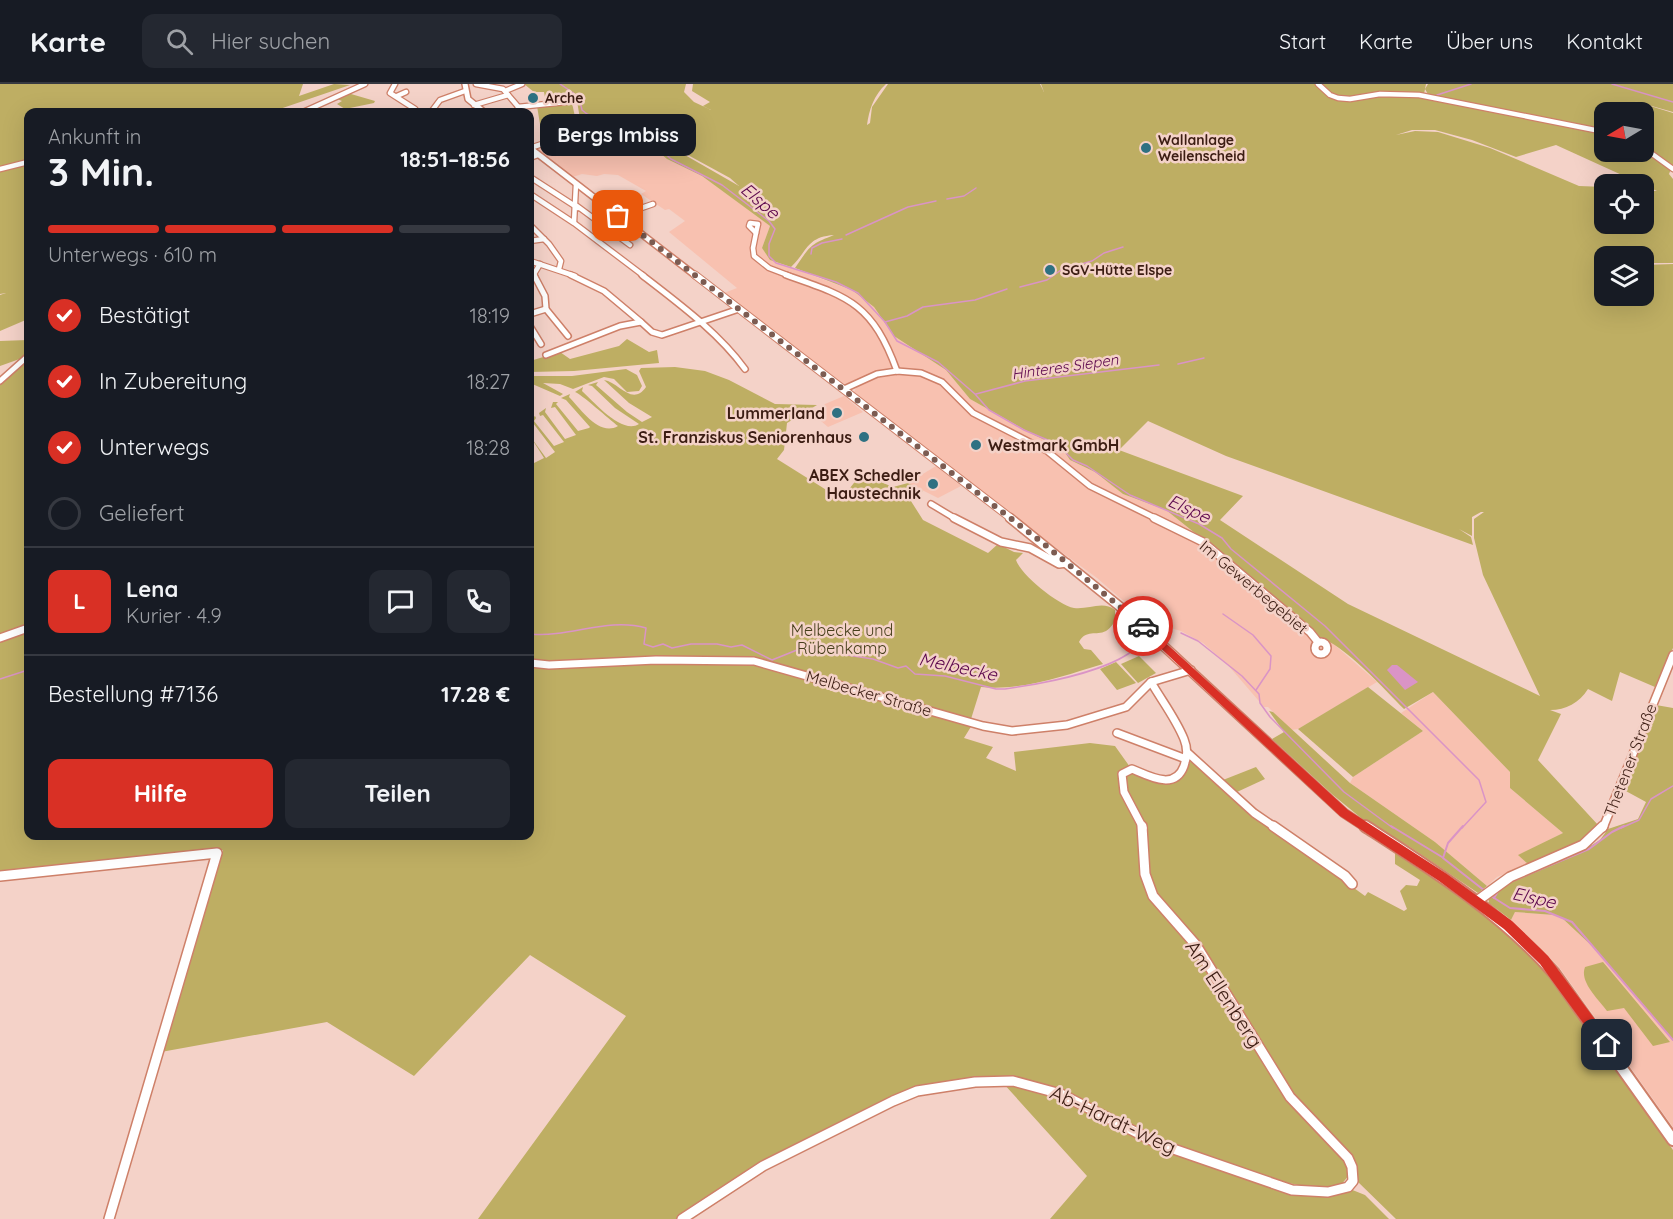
<!DOCTYPE html>
<html lang="de">
<meta charset="utf-8">
<style>
body{margin:0;font-family:Quicksand,sans-serif;background:#242831;color:#f1f3f6;height:100vh;display:flex;flex-direction:column;font-size:22px;white-space:nowrap}
*{box-sizing:border-box;margin:0}
p{font-size:20px;color:#9ea1a6}
.icon{flex:none;width:33px;height:33px;fill:none;stroke:currentColor;stroke-width:2;stroke-linecap:round;stroke-linejoin:round}
.map{position:relative;flex:1;overflow:hidden}
.sheet{position:absolute;left:24px;top:24px;width:510px;height:732px;display:flex;flex-direction:column;background:#171b24;border-radius:12px;box-shadow:0 6px 24px #0002}
.sheet>*{flex:none}
.needle{width:39px;rotate:260deg}
.tools{position:absolute;left:1594px;top:18px;display:grid;gap:12px}
.tools a{display:grid;place-items:center;width:60px;height:60px;border-radius:12px;background:#171b24;box-shadow:0 6px 24px #0002;font-size:30px}
.pin{position:absolute;display:grid;place-items:center;width:51px;height:51px;color:#fff;margin:-26px;border-radius:12px;box-shadow:0 3px 9px #0006}
.courier{position:absolute;display:grid;place-items:center;width:60px;height:60px;margin:-30px;border:4px solid #d93025;border-radius:50%;background:#fff;color:#222;box-shadow:0 2px 8px #0007}
.bubble{position:absolute;height:42px;border-radius:12px;background:#171b24;box-shadow:0 6px 24px #0002;font-size:20px;font-weight:700;line-height:42px;text-align:center}
.overview em{font-style:normal;font-weight:700}
.overview div{display:flex;flex-direction:column-reverse}
.overview{display:flex;align-items:center;justify-content:space-between;height:102px;padding:0 24px}
h1{font-size:39px;font-weight:700;line-height:45px}
.bar{display:grid;grid-template-columns:repeat(4,1fr);gap:9px 6px;align-content:center;height:72px;padding:0 24px}
.bar i{height:8px;border-radius:4px;background:#363941}
.bar .on{background:#d93025}
.bar p{grid-column:span 4}
.line{display:flex;align-items:center;gap:15px;padding:0 24px;border-top:2px solid #363941}
.line div{flex:1}
.round{display:grid;place-items:center;flex:none;width:63px;height:63px;border-radius:12px;background:#242831}
ol{padding:0 24px;list-style:none}
li{display:flex;align-items:center;gap:18px;height:66px}
li p{margin-inline-start:auto}
li .icon{padding:6px;border-radius:50%;background:#d93025;color:#fff;stroke-width:4}
li:last-child{color:#9ea1a6}
li i{width:33px;height:33px;border:3px solid #363941;border-radius:50%}
.primary-button{display:flex;gap:12px;margin-top:auto;padding:12px 24px}
.primary-button a{flex:1;height:69px;border-radius:12px;background:#d93025;color:#fff;font-size:24px;font-weight:700;line-height:69px;text-align:center}
.primary-button a+a{background:#242831;color:#f1f3f6}
header{display:flex;align-items:center;gap:36px;box-sizing:border-box;height:84px;padding:0 30px;background:#171b24;border-bottom:2px solid #363941}
header strong{font-size:28px}
nav{display:flex;gap:33px;margin-inline-start:auto;font-size:21px}
.search{width:420px;height:54px;background:#242831;display:flex;align-items:center;gap:15px;box-sizing:border-box;padding:0 21px;border-radius:12px;color:#9ea1a6;font-size:22px}
.map>svg:first-child{display:block}
</style>
<header>
<strong>Karte</strong>
<div class="search"><svg class="icon" aria-label="search" viewBox="0 0 24 24"><circle cx="10" cy="10" r="6"/><path d="M15 15l6 6"/></svg>Hier suchen</div>
<nav><a>Start</a><a>Karte</a><a>Über uns</a><a>Kontakt</a></nav>
</header>
<div class="map">
<svg width="1673" height="1135" viewBox="0 0 1673 1135">
<rect width="100%" height="100%" fill="#f4d2c8"/>
<g fill="#f8c1b0">
<path d="M 603,41 L 650,61 L 667,75 L 702,92 L 759,133 L 770,142 L 762,164 L 770,176 L 852,206 L 874,223 L 894,252 L 946,286 L 970,315 L 1034,351 L 1062,364 L 1070,376 L 1095,388 L 1123,410 L 1166,426 L 1249,492 L 1318,553 L 1329,556 L 1377,598 L 1298,645 L 1291,646 L 1268,623 L 1264,623 L 1227,580 L 1203,559 L 1181,547 L 1167,543 L 1158,547 L 1097,494 L 1026,442 L 854,308 L 857,302 L 852,298 L 844,300 L 724,209 L 737,204 L 669,148 L 685,137 L 669,125 L 665,126 L 641,110 L 646,107 L 618,91 L 604,90 L 597,92 L 582,90 L 570,94 L 532,64 L 572,47 L 580,53 L 592,50 Z"/>
<path d="M 844,312 L 863,328 L 828,343 L 814,331 L 825,320 Z"/>
<path d="M 936,382 L 961,402 L 938,414 L 908,399 Z"/>
<path d="M 1433,608 L 1510,688 L 1510,704 L 1563,749 L 1519,771 L 1528,780 L 1497,793 L 1487,802 L 1435,758 L 1350,699 L 1353,693 L 1423,647 L 1401,629 Z"/>
<path d="M 1515,828 L 1554,831 L 1562,834 L 1593,863 L 1673,956 L 1673,1043 L 1559,883 L 1511,836 Z"/>
</g>
<g fill="#beae63" fill-rule="evenodd">
<path d="M 0,0 L 303,0 L 299,12 L 334,0 L 350,1 L 271,28 L 28,28 L 28,235 L 0,247 L 0,211 L 6,209 L 0,210 L 0,85 L 20,78 L 0,84 Z"/>
<path d="M 524,0 L 686,0 L 684,8 L 694,18 L 711,26 L 703,22 L 710,18 L 692,7 L 693,0 L 886,0 C 874,11 869,26 867,41 L 870,39 L 872,23 L 888,0 L 1040,0 L 1044,8 L 1041,0 L 1315,0 L 1323,8 L 1337,16 L 1370,12 L 1409,11 L 1605,49 L 1605,68 L 1644,66 L 1671,85 L 1669,90 L 1673,95 L 1673,179 L 1644,179 L 1644,172 L 1605,172 L 1605,181 L 1602,182 L 1605,182 L 1605,212 L 1644,212 L 1644,181 L 1673,180 L 1673,564 L 1655,603 L 1620,588 L 1612,617 L 1588,605 C 1579,619 1566,626 1550,626 L 1561,630 L 1538,676 L 1599,742 L 1579,759 L 1528,780 L 1518,771 L 1563,749 L 1510,704 L 1510,688 L 1433,608 L 1404,625 C 1385,606 1344,560 1318,553 L 1249,492 L 1166,426 L 1123,410 L 1095,388 L 1070,376 L 1062,364 L 1034,351 L 970,315 L 946,286 L 894,252 L 874,223 L 852,206 L 795,184 C 811,161 809,161 834,151 C 806,153 808,167 791,183 L 770,176 L 762,164 L 770,142 L 702,92 L 667,75 L 650,61 L 588,35 L 588,40 L 581,41 L 577,17 L 546,19 L 544,8 L 534,8 ZM 661,41 L 694,55 L 681,62 L 690,68 L 686,70 L 730,94 L 739,102 L 671,63 L 678,60 L 649,44 ZM 1412,46 L 1435,46 L 1472,56 L 1516,73 L 1556,61 L 1657,107 L 1644,107 L 1644,140 L 1605,140 L 1605,103 L 1579,102 L 1490,64 L 1438,48 L 1415,47 L 1396,51 ZM 1148,337 L 1226,372 L 1473,461 L 1471,453 L 1459,445 L 1472,452 L 1472,433 L 1481,428 L 1484,428 L 1474,435 L 1474,454 L 1483,491 L 1540,612 L 1348,520 L 1220,436 L 1243,412 L 1119,366 Z"/>
<path d="M 1321,0 L 1426,0 L 1424,10 L 1354,13 L 1332,11 Z"/>
<path d="M 1428,0 L 1673,0 L 1673,28 L 1634,17 L 1673,29 L 1673,84 L 1644,64 L 1644,28 L 1605,28 L 1605,48 L 1429,12 L 1425,5 Z"/>
<path d="M 350,7 L 351,10 L 375,17 L 374,19 L 345,25 L 337,20 L 342,17 L 337,15 Z"/>
<path d="M 572,19 L 577,42 L 541,46 L 537,22 Z"/>
<path d="M 627,255 L 649,268 L 657,266 L 659,279 L 574,287 L 530,288 L 530,277 L 560,268 L 570,275 L 619,262 Z"/>
<path d="M 28,256 L 28,272 L 0,282 L 0,257 Z"/>
<path d="M 28,273 L 28,752 L 530,752 L 530,374 L 534,379 L 544,374 L 530,352 L 546,374 L 555,368 L 533,339 L 530,339 L 530,336 L 535,332 L 536,334 L 534,337 L 554,362 L 564,358 L 543,331 L 540,332 L 539,329 L 546,324 L 545,328 L 565,355 L 576,351 L 555,323 L 551,324 L 553,318 L 558,318 L 556,320 L 578,347 L 589,344 L 590,343 L 566,316 L 561,314 L 570,310 L 569,313 C 581,325 599,353 618,342 C 610,336 580,309 575,308 L 583,303 L 582,307 C 594,318 622,351 639,340 L 615,324 L 592,302 L 588,301 L 598,298 L 596,301 L 627,328 L 642,338 L 652,333 L 629,319 L 604,296 C 619,298 632,323 646,303 L 639,287 L 641,284 L 675,283 L 705,287 L 729,296 L 775,320 L 817,321 L 787,339 L 784,366 L 777,375 L 828,407 L 846,409 L 861,390 L 893,403 L 908,399 L 923,407 L 909,414 L 923,436 L 988,469 L 998,460 L 1014,468 L 1023,469 L 1016,476 C 1021,491 1058,521 1074,524 C 1088,526 1103,516 1115,526 L 1115,533 L 1117,536 C 1114,538 1110,545 1106,547 C 1096,552 1086,545 1079,558 L 1084,565 L 1091,566 L 1103,580 C 1063,592 1022,607 981,603 L 971,635 L 972,641 L 964,654 L 993,663 L 986,674 L 1016,687 L 1014,668 L 1090,659 L 1115,662 L 1130,683 L 1175,697 L 1184,689 L 1192,675 L 1253,731 L 1347,799 L 1347,802 L 1354,804 L 1365,812 L 1368,808 L 1404,827 L 1407,825 L 1400,807 L 1406,801 L 1417,802 L 1420,796 L 1395,780 L 1395,768 L 1465,814 L 1507,846 L 1553,894 L 1673,1066 L 1673,1135 L 1396,1135 L 1356,1096 L 1349,1091 L 1341,1101 L 1311,1104 L 1267,1094 L 1151,1053 L 1027,996 L 923,1003 L 745,1091 L 677,1135 L 478,1135 L 626,932 L 530,871 L 414,992 L 327,938 L 161,968 L 223,766 L 0,790 L 0,297 Z"/>
<path d="M 626,285 L 637,291 L 642,302 L 639,307 L 627,308 L 614,295 L 604,293 L 573,305 L 560,300 L 543,299 L 563,310 L 560,312 L 530,299 L 530,292 L 572,292 Z"/>
<path d="M 1139,572 L 1156,589 L 1138,599 L 1121,580 Z"/>
<path d="M 1116,578 L 1136,599 L 1117,606 L 1100,585 Z"/>
<path d="M 1368,603 L 1423,647 L 1353,693 L 1298,645 Z"/>
<path d="M 1656,621 L 1673,624 L 1673,956 L 1593,863 L 1562,834 L 1554,831 L 1515,828 L 1511,836 L 1489,819 L 1488,813 C 1515,788 1558,776 1592,761 L 1600,756 L 1608,745 L 1638,735 L 1646,718 L 1624,706 Z"/>
<path d="M 1269,627 L 1273,628 L 1350,699 L 1435,758 L 1487,802 L 1478,809 L 1410,763 L 1366,738 L 1333,711 L 1272,655 L 1284,648 Z"/>
<path d="M 1256,683 L 1265,695 L 1237,708 L 1223,696 Z"/>
<path d="M 1603,878 L 1670,958 L 1653,962 L 1624,924 L 1607,927 C 1599,916 1579,898 1585,883 Z"/>
<path d="M 1003,999 L 1045,1006 L 1119,1042 L 1289,1106 L 1350,1105 L 1365,1111 L 1389,1135 L 1050,1135 L 1087,1092 Z"/>
</g>
<path fill="#da94c6" d="M 1392,581 L 1397,581 L 1418,598 L 1405,606 L 1387,586 Z"/>
<g fill="none" stroke-linecap="round" stroke-linejoin="round">
<g stroke="#da94c6" stroke-width="1.5">
<path d="M 560,0 L 579,13 L 582,26 L 587,30 L 658,63 L 671,75 L 722,101 L 769,137 L 775,145 L 769,160 L 769,172 L 776,179 L 836,198 L 858,209 L 885,238 L 897,257 L 938,278 L 975,310 L 989,326 L 1024,346 L 1057,360 L 1073,376 L 1087,382 L 1130,411 L 1199,440 L 1222,454 L 1231,465 L 1325,542 L 1479,696 L 1486,718 L 1462,744"/>
<path d="M 1612,0 L 1673,18"/>
<path d="M 1437,11 L 1471,0"/>
<path d="M 947,115 L 964,112 L 976,104"/>
<path d="M 846,151 L 908,123 L 936,117"/>
<path d="M 811,170 L 812,164 L 822,159 L 842,155"/>
<path d="M 1020,203 L 1047,196 L 1061,186 L 1092,177 L 1104,169 L 1123,163"/>
<path d="M 885,238 L 907,232 L 923,223 L 975,216 L 1007,205"/>
<path d="M 1178,280 L 1204,274"/>
<path d="M 976,310 L 1025,297 L 1159,281"/>
<path d="M 1223,530 L 1253,551 L 1271,572 L 1270,585 L 1256,606"/>
<path d="M 1181,549 L 1198,557 L 1242,592 L 1259,610 L 1260,619 L 1270,633 L 1344,708 L 1393,744"/>
<path d="M 530,550 C 570,554 607,533 646,544 L 644,560 L 653,563 L 663,560 L 672,564 L 691,560 L 717,560 L 731,563 L 742,561 L 772,576 L 802,564 L 873,575 L 898,584 L 906,582 L 915,590 L 945,592 L 996,605 L 1005,605 C 1040,600 1099,589 1128,570 C 1135,566 1140,559 1144,553"/>
<path d="M 0,595 L 28,586"/>
<path d="M 1621,744 L 1639,736 L 1651,715 L 1673,702"/>
</g>
<g stroke="#da94c6" stroke-width="2">
<path d="M 1391,742 L 1442,773"/>
<path d="M 1463,742 L 1448,759 L 1443,774 L 1485,807"/>
<path d="M 1510,798 L 1589,765 L 1612,748 L 1624,742"/>
<path d="M 1491,812 L 1510,824 L 1545,827 L 1572,838 L 1673,956"/>
<path d="M 1494,814 L 1499,806"/>
</g>
<defs>
<g id="minor-far3">
<path d="M 395,0 L 390,9 L 415,25"/>
<path d="M 476,0 L 503,5 L 521,26"/>
<path d="M 1318,0 L 1330,11 L 1338,14 L 1350,15 L 1380,10 L 1419,11 L 1605,48"/>
<path d="M 505,7 L 522,0"/>
<path d="M 397,12 L 406,8"/>
<path d="M 474,21 L 508,11"/>
<path d="M 518,23 L 566,18"/>
<path d="M 303,28 L 365,0"/>
<path d="M 431,28 L 440,16 L 465,7"/>
<path d="M 530,64 L 557,55 L 553,49"/>
<path d="M 1644,64 L 1673,85"/>
<path d="M 530,74 L 538,71"/>
<path d="M 0,85 L 28,78"/>
<path d="M 530,93 L 578,124"/>
<path d="M 530,110 L 574,139 L 644,192"/>
<path d="M 577,122 L 630,161"/>
<path d="M 618,132 L 653,120"/>
<path d="M 574,138 L 576,100"/>
<path d="M 750,139 L 758,140 L 756,149 L 749,142 Z"/>
<path d="M 530,141 L 549,160 L 561,177 L 559,185"/>
<path d="M 756,149 L 753,164 L 754,172 L 769,184 L 790,192"/>
<path d="M 530,157 L 544,155"/>
<path d="M 530,177 L 575,192"/>
<path d="M 535,192 L 534,190 L 540,180"/>
</g>
<g id="minor-far2">
<path d="M 534,191 L 545,212 L 546,225 L 568,252"/>
<path d="M 571,191 L 604,207 L 641,238"/>
<path d="M 642,191 C 678,219 718,248 745,285"/>
<path d="M 786,191 C 849,213 872,219 897,287"/>
<path d="M 530,230 L 546,225"/>
<path d="M 530,242 L 541,260"/>
<path d="M 546,271 L 620,242 L 641,238 L 652,248 L 662,251 L 739,225"/>
<path d="M 0,297 L 28,272"/>
<path d="M 844,305 L 877,290 L 897,287 L 921,289 L 942,298 L 973,329 L 1047,367 L 1090,402 L 1157,435"/>
<path d="M 931,420 L 956,435"/>
</g>
<g id="minor-far1">
<path d="M 954,434 L 1001,458 L 1030,464 L 1059,480 L 1067,479"/>
<path d="M 1154,434 L 1203,458 L 1310,548 L 1318,558"/>
<path d="M 0,554 L 28,544"/>
<circle cx="1321" cy="564" r="6"/>
<path d="M 530,579 L 549,581 L 656,576 L 754,577 L 983,642 L 1012,647 L 1067,641 L 1126,623 L 1151,598 L 1191,586"/>
<path d="M 1117,649 L 1186,675"/>
<path d="M 1188,669 L 1254,729 L 1276,744"/>
<path d="M 1143,744 L 1124,708 L 1122,690 L 1132,685 C 1149,692 1175,707 1184,682 C 1187,672 1188,665 1184,655 C 1176,635 1162,617 1151,598"/>
<path d="M 1603,744 L 1673,571"/>
</g>
<g id="minor">
<path d="M 1273,742 L 1345,792 L 1352,800"/>
<path d="M 0,792 L 217,769 L 109,1135"/>
<path d="M 1477,817 L 1510,793 L 1583,761 L 1603,742"/>
<path d="M 682,1135 L 763,1082 L 893,1017 L 917,1007 L 975,998 L 1013,997 L 1061,1010 L 1159,1060 L 1292,1106 L 1328,1108 L 1348,1103 L 1353,1097 L 1352,1083 L 1348,1074 L 1290,1013 L 1196,861 L 1153,812 L 1145,790 L 1142,742"/>
</g>
<g id="major-far3">
<path d="M 465,0 L 468,15 L 484,28"/>
<path d="M 530,64 L 696,192"/>
</g>
<path id="major-far2" d="M 695,191 L 1012,435"/>
<path id="major-far1" d="M 1010,434 L 1129,530 L 1344,729 L 1367,744"/>
<path id="major" d="M 1365,742 C 1433,786 1500,828 1554,889 L 1673,1056"/>
</defs>
<use href="#minor-far3" stroke="#ce8069" stroke-width="7"/>
<use href="#minor-far2" stroke="#ce8069" stroke-width="8"/>
<use href="#minor-far1" stroke="#ce8069" stroke-width="10"/>
<use href="#minor" stroke="#ce8069" stroke-width="12"/>
<use href="#major-far3" stroke="#ce8069" stroke-width="8"/>
<use href="#major-far2" stroke="#ce8069" stroke-width="9"/>
<use href="#major-far1" stroke="#ce8069" stroke-width="11"/>
<use href="#major" stroke="#ce8069" stroke-width="14"/>
<use href="#minor-far3" stroke="#fff" stroke-width="4.5"/>
<use href="#minor-far2" stroke="#fff" stroke-width="5"/>
<use href="#minor-far1" stroke="#fff" stroke-width="7"/>
<use href="#minor" stroke="#fff" stroke-width="9"/>
<use href="#major-far3" stroke="#fff" stroke-width="5"/>
<use href="#major-far2" stroke="#fff" stroke-width="7"/>
<use href="#major-far1" stroke="#fff" stroke-width="8"/>
<use href="#major" stroke="#fff" stroke-width="10"/>
</g>
<path fill="#d93025" d="M 1143,538 L 1348,726 L 1447,790 L 1512,837 L 1548,872 L 1611,957 L 1613,961 L 1611,965 L 1607,967 L 1602,965 L 1540,880 L 1504,845 L 1439,797 L 1340,732 L 1139,544 L 1139,539 Z"/>
<g fill="none" stroke-linecap="round" stroke-linejoin="round">
<path stroke="#7c5c52" stroke-width="6" stroke-dasharray="0 10.8" d="M 618,132 L 1044,460 L 1143,542"/>
</g>
<g fill="#2e7182" stroke="#f4d2c8" stroke-width="2">
<circle cx="533" cy="14" r="6"/>
<circle cx="1146" cy="64" r="6"/>
<circle cx="1050" cy="186" r="6"/>
<circle cx="837" cy="329" r="6"/>
<circle cx="864" cy="353" r="6"/>
<circle cx="976" cy="361" r="6"/>
<circle cx="933" cy="400" r="6"/>
</g>
<g text-anchor="middle" stroke-width="5" stroke-linejoin="round" paint-order="stroke">
<g font-size="14" font-weight="bold" fill="#3c1d13" stroke="#f4d2c8" text-anchor="start">
<text x="545" y="19">Arche</text>
<text x="1158" y="61">Wallanlage<tspan x="1158" dy="16">Weilenscheid</tspan></text>
<text x="1062" y="191">SGV-Hütte Elspe</text>
</g>
<g font-size="15" font-style="italic" fill="#5c074d" stroke="#f4d2c8">
<text transform="translate(1065 283) rotate(-8)" y="5">Hinteres Siepen</text>
</g>
<g font-size="16" font-weight="bold" fill="#3c1d13" stroke="#f4d2c8" text-anchor="end">
<text x="825" y="335">Lummerland</text>
<text x="852" y="359">St. Franziskus Seniorenhaus</text>
<text x="988" y="367" text-anchor="start">Westmark GmbH</text>
<text x="921" y="397">ABEX Schedler<tspan x="921" dy="18">Haustechnik</tspan></text>
</g>
<g font-size="16" fill="#3c1d13" stroke="#f4d2c8">
<text transform="translate(1254 503) rotate(40)" y="6">Im Gewerbegebiet</text>
<text transform="translate(869 609) rotate(16)" y="6">Melbecker Straße</text>
<text transform="translate(1630 676) rotate(-69)" y="6">Thetener Straße</text>
</g>
<g font-size="16" fill="#473f1b" stroke="#f4d2c8">
<text x="842" y="552">Melbecke und<tspan x="842" dy="18">Rübenkamp</tspan></text>
</g>
<g font-size="18" font-style="italic" fill="#5c074d" stroke="#f4d2c8">
<text transform="translate(760 117) rotate(41)" y="6">Elspe</text>
<text transform="translate(1189 425) rotate(25)" y="6">Elspe</text>
<text transform="translate(958 583) rotate(12)" y="6">Melbecke</text>
<text transform="translate(1534 814) rotate(13)" y="6">Elspe</text>
</g>
<g font-size="20" fill="#3c1d13" stroke="#f4d2c8">
<text transform="translate(1224 910) rotate(57)" y="7">Am Ellenberg</text>
<text transform="translate(1113 1036) rotate(25)" y="7">Ab-Hardt-Weg</text>
</g>
</g>
</svg>
<div class="tools">
<a><svg class="needle" viewBox="-14 -14 28 28"><path d="M0-13l5 13h-10z" fill="#e53935"/><path d="M0 13l5-13h-10z" fill="#9ea1a6"/></svg></a>
<a><svg class="icon" aria-label="locate" viewBox="0 0 24 24"><circle cx="12" cy="12" r="6"/><path d="M12 2v4M12 18v4M2 12h4M18 12h4"/></svg></a>
<a><svg class="icon" aria-label="layers" viewBox="0 0 24 24"><path d="M12 4l9 5-9 5-9-5zM3 14l9 5 9-5"/></svg></a>
</div>
<div class="pin" style="left:618px;top:132px;background:#ea580c"><svg class="icon" aria-label="bag" viewBox="0 0 24 24"><path d="M5 8h14l-1 12H6zM9 8a3 3 0 0 1 6 0"/></svg></div>
<div class="pin" style="left:1607px;top:961px;background:#1f2937"><svg class="icon" aria-label="home" viewBox="0 0 24 24"><path d="M3 11l9-7 9 7M6 9v11h12V9"/></svg></div>
<div class="courier" style="left:1143px;top:542px"><svg class="icon" aria-label="car" viewBox="0 0 24 24"><path d="M5 17H2v-5l4-1 3-4h7l3 4 3 1v5h-3M9 17h6M6 11h13"/><circle cx="7" cy="17" r="2"/><circle cx="17" cy="17" r="2"/></svg></div>
<div class="bubble" style="left:540px;top:30px;width:156px">Bergs Imbiss</div>
<section class="sheet">
<div class="overview"><div><h1>3 Min.</h1><p>Ankunft in</p></div><em>18:51–18:56</em></div>
<div class="bar"><i class="on"></i><i class="on"></i><i class="on"></i><i></i><p>Unterwegs · 610 m</p></div>
<ol>
<li><svg class="icon" aria-label="check" viewBox="0 0 24 24"><path d="M5 12l5 5 9-10"/></svg>Bestätigt<p>18:19</p></li>
<li><svg class="icon" aria-label="check" viewBox="0 0 24 24"><path d="M5 12l5 5 9-10"/></svg>In Zubereitung<p>18:27</p></li>
<li><svg class="icon" aria-label="check" viewBox="0 0 24 24"><path d="M5 12l5 5 9-10"/></svg>Unterwegs<p>18:28</p></li>
<li><i></i>Geliefert</li>
</ol>
<div class="line" style="height:108px"><b class="round" style="background:#d93025;color:#fff">L</b><div><b>Lena</b><p>Kurier · 4.9</p></div><a class="round"><svg class="icon" aria-label="chat" viewBox="0 0 24 24"><path d="M4 5h16v11H9l-5 4z"/></svg></a><a class="round"><svg class="icon" aria-label="phone" viewBox="0 0 24 24"><path d="M5 4h4l2 5-3 2q2 4 5 5l2-3 5 2v4C11 20 4 13 5 4z"/></svg></a></div>
<div class="line" style="height:78px"><div>Bestellung #7136</div><b>17.28 €</b></div>
<div class="primary-button"><a>Hilfe</a><a>Teilen</a></div>
</section>
</div>
